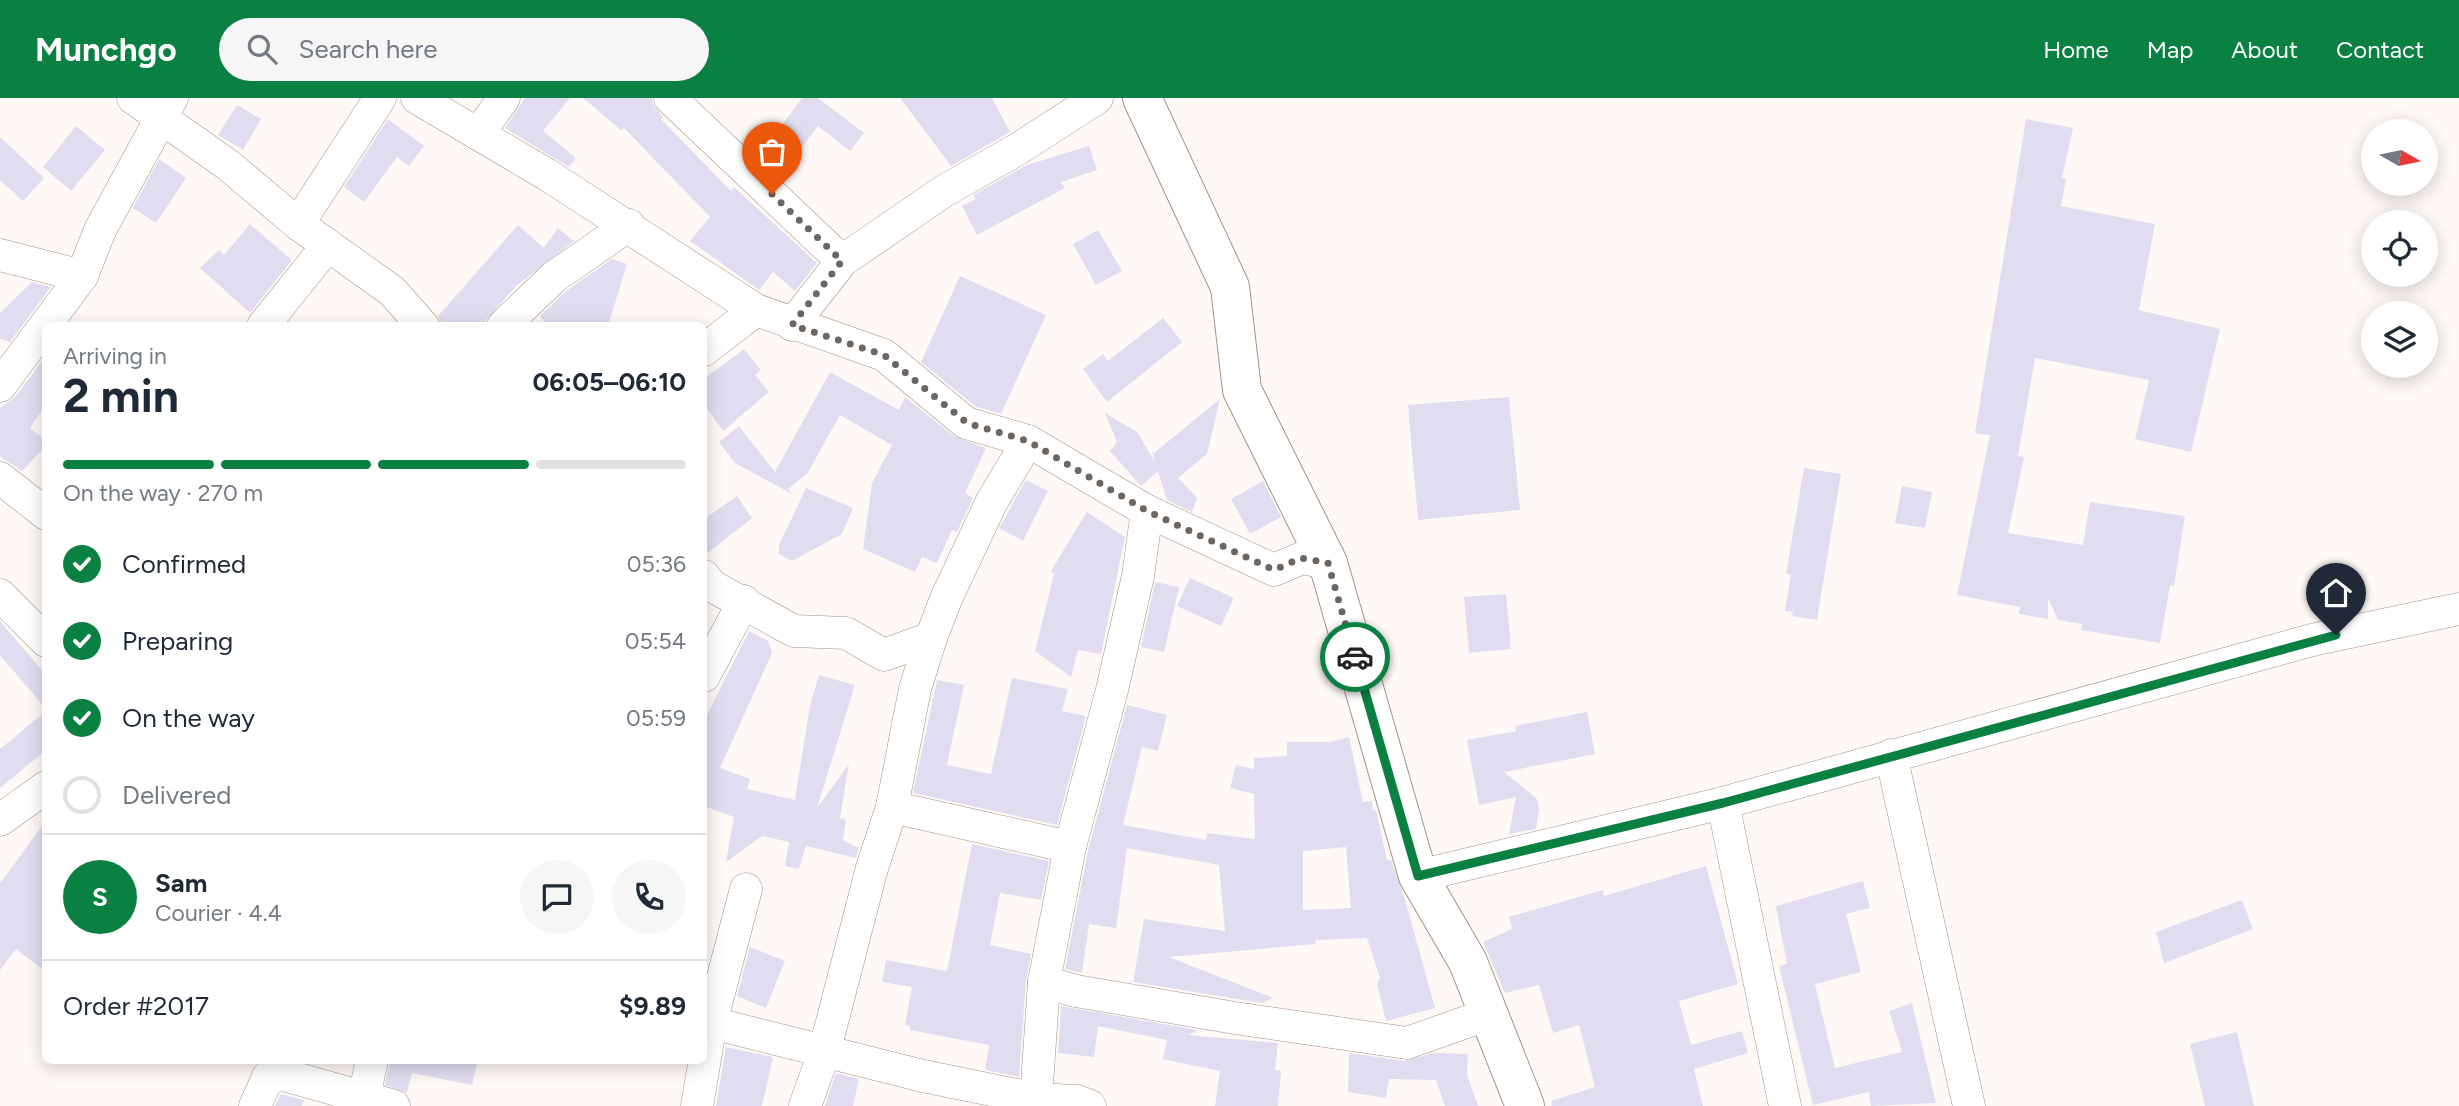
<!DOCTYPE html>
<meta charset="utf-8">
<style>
body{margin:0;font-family:Figtree,sans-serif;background:#f6f6f7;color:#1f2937;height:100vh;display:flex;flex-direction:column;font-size:26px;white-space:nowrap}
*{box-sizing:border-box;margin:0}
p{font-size:23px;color:#747a83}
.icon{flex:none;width:38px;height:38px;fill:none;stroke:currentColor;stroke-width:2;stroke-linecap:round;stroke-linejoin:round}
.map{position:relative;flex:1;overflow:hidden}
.drawer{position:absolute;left:42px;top:224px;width:665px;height:742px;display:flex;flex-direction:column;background:#fff;border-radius:10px;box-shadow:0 4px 18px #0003}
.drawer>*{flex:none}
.needle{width:46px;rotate:99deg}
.fabs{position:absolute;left:2361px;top:21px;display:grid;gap:14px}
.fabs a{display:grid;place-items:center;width:77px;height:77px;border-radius:50%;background:#fff;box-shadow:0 4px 18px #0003;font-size:35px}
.pin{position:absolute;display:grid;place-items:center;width:60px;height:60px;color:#fff;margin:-72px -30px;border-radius:50% 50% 50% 0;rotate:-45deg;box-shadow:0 0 7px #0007}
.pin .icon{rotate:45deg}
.courier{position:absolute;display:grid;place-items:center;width:70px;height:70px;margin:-35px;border:5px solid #0b8043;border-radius:50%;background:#fff;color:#222;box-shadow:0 2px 9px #0007}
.head em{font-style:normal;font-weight:700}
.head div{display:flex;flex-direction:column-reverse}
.head{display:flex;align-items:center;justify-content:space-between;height:119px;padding:0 21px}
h1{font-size:46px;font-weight:700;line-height:52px}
.bar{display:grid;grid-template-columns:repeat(4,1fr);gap:10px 7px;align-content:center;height:84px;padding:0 21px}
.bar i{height:9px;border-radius:5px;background:#e0e1e3}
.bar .on{background:#0b8043}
.bar p{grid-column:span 4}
.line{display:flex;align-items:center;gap:18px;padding:0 21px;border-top:2px solid #e0e1e3}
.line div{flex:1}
.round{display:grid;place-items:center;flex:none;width:74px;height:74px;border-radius:37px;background:#f6f6f7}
ol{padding:0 21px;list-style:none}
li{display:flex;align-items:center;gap:21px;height:77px}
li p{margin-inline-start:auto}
li .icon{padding:7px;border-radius:50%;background:#0b8043;color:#fff;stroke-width:4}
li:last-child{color:#747a83}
li i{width:38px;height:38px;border:4px solid #e0e1e3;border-radius:50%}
header{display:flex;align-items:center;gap:42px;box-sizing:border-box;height:98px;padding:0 35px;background:#0b8043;color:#fff}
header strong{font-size:33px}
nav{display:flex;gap:38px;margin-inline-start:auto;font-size:24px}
.search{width:490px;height:63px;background:#f6f6f7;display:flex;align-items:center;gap:18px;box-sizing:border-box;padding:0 24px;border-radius:38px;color:#747a83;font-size:26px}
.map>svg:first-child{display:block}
</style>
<header>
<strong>Munchgo</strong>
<div class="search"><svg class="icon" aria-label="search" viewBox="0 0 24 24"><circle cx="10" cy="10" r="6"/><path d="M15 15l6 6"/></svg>Search here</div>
<nav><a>Home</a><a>Map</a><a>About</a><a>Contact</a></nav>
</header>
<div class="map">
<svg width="2459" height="1008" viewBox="0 0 2459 1008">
<rect width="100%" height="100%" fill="#fef9f6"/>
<g fill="#e1ddf0" fill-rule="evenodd">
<path d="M 525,0 L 570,0 L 543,33 L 576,60 L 569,69 L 505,30 Z"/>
<path d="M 583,0 L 652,0 L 653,6 L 663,19 L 661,21 L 731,93 L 734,89 L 817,165 L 795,193 L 773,174 L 759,192 L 690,143 L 710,119 L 624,30 L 621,32 Z"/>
<path d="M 802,0 L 818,0 L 864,35 L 850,53 L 818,28 L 788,68 L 765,50 Z"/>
<path d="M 900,0 L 992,0 L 1010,34 L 951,68 Z"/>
<path d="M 237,7 L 261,21 L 243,52 L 218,37 Z"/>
<path d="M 388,21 L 424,48 L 409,68 L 397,59 L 364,104 L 344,89 Z"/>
<path d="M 2026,21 L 2073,30 L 2062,80 L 2066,81 L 2061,108 L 2155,126 L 2139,212 L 2220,231 L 2191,354 L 2135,341 L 2149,282 L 2035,260 L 2018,358 L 2024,359 L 2008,435 L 2083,447 L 2090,404 L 2185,418 L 2174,488 L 2170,487 L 2160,545 L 2081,532 L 2082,526 L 2058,522 L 2048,500 L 2048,521 L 2019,516 L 2020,509 L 1957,497 L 1990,337 L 1975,335 Z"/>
<path d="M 76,28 L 105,52 L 71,93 L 43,69 Z"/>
<path d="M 0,39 L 44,80 L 23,103 L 0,82 Z"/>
<path d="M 1089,48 L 1097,72 L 1061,84 L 1065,90 L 977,137 L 962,108 L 976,101 L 973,97 L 1027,67 Z"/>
<path d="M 159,61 L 186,80 L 156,125 L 133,110 Z"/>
<path d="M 250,126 L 292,162 L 250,215 L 200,170 L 219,152 L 224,157 Z"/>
<path d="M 518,127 L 544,150 L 558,130 L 574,143 L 516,188 L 481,228 L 441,228 L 438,218 Z"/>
<path d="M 1098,132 L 1122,173 L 1096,187 L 1073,146 Z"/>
<path d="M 612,161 L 627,166 L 608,228 L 547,228 L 540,218 L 566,193 Z"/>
<path d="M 960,178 L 1046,217 L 1001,316 L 975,308 L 921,264 Z"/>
<path d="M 32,184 L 51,189 L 10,244 L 0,241 L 0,215 Z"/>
<path d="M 1163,220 L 1182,244 L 1107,304 L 1083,271 L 1103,256 L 1108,263 Z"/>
<path d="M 744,251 L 761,272 L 755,277 L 769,294 L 723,333 L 704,306 L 704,281 Z"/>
<path d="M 46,258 L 46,306 L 30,330 L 46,343 L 46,348 L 22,373 L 0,358 L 0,310 L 15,299 Z"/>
<path d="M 830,274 L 899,312 L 905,299 L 955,339 L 986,350 L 965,395 L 973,400 L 957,434 L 952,432 L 937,465 L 922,459 L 915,474 L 863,451 L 872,385 L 892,347 L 840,317 L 807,376 L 788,391 L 792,396 L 735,365 L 719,344 L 739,328 L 775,374 Z"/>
<path d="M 1509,299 L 1520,412 L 1418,422 L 1408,307 Z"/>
<path d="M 1220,301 L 1207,356 L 1178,380 L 1197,400 L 1192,414 L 1167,402 L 1158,373 L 1141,388 L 1110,353 L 1117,344 L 1105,315 L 1137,334 L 1155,364 L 1152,353 L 1154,355 Z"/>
<path d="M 1804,370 L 1841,376 L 1817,522 L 1792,518 L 1793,514 L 1785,513 L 1791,477 L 1786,476 Z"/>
<path d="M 1026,382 L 1048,393 L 1023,443 L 999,430 Z"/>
<path d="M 1263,383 L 1281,419 L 1250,436 L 1231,401 Z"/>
<path d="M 1902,388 L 1932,394 L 1925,430 L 1895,425 Z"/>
<path d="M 806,390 L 853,410 L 842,436 L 792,463 L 779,456 L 779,447 Z"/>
<path d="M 737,398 L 752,420 L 704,458 L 704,421 Z"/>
<path d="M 1087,414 L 1125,439 L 1101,556 L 1078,552 L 1071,579 L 1035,553 L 1054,476 L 1051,473 Z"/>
<path d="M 1190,480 L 1234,500 L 1221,528 L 1177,508 Z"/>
<path d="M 1155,484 L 1179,489 L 1164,554 L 1141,549 Z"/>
<path d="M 1506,496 L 1511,551 L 1469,555 L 1464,499 Z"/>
<path d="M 0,523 L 46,577 L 46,611 L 0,557 Z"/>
<path d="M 749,533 L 768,543 L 772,555 L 720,670 L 750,681 L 747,691 L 795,702 L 810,607 L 819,577 L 855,587 L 817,710 L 849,666 L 840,720 L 846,722 L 843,742 L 859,750 L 856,760 L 806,748 L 799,771 L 785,768 L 789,744 L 762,738 L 726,764 L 734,719 L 704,708 L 704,623 Z"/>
<path d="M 1012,580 L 1068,591 L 1062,613 L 1086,618 L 1057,727 L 913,695 L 937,582 L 964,587 L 947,667 L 991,676 Z"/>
<path d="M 1127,607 L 1167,617 L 1158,653 L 1142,649 L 1123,727 L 1206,742 L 1207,735 L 1255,741 L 1254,696 L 1230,690 L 1236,667 L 1254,671 L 1254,660 L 1287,658 L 1287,644 L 1331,644 L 1349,639 L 1363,704 L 1372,703 L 1373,713 L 1376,712 L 1387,762 L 1391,762 L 1404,798 L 1435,910 L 1386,923 L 1377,886 L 1380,880 L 1367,840 L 1315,842 L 1316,846 L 1169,859 L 1273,900 L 1262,905 L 1133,884 L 1144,821 L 1225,833 L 1219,767 L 1127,750 L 1116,830 L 1089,826 L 1082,875 L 1065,871 L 1088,753 ZM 1346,749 L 1351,810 L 1303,812 L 1303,753 Z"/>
<path d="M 46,613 L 46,652 L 0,690 L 0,651 Z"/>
<path d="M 1587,614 L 1595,656 L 1504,674 L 1537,701 L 1539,711 L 1536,731 L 1509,736 L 1516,699 L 1479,707 L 1467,642 L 1516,633 L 1515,628 Z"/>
<path d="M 46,723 L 46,874 L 16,851 L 0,872 L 0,785 Z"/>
<path d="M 972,746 L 1049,763 L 1041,802 L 1000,795 L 990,847 L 1031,856 L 1026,883 L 1019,979 L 985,972 L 989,947 L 910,932 L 910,928 L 905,927 L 912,889 L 882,884 L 886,862 L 947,873 Z"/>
<path d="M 1706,768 L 1738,886 L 1679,903 L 1691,947 L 1742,933 L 1748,955 L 1694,971 L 1703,1008 L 1552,1008 L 1551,1003 L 1595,989 L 1579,927 L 1553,935 L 1539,887 L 1505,895 L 1483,844 L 1512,831 L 1509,819 L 1603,792 L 1604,798 Z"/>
<path d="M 1863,783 L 1870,810 L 1846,816 L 1861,874 L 1815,886 L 1835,970 L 1902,954 L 1889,913 L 1912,905 L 1936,1005 L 1871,1008 L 1869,994 L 1813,1007 L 1779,868 L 1787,866 L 1776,808 Z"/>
<path d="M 2242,802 L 2253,831 L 2164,865 L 2156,834 Z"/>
<path d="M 750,849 L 785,863 L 766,910 L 737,898 Z"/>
<path d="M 1061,908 L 1198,932 L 1188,937 L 1278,945 L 1275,972 L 1281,973 L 1278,1008 L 1215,1008 L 1220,973 L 1163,961 L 1167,942 L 1098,928 L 1094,959 L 1058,955 Z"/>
<path d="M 2237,934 L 2254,1008 L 2205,1008 L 2190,946 Z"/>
<path d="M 726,949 L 773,959 L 762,1008 L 716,1008 Z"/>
<path d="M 1349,955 L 1405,963 L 1433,955 L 1468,956 L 1467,977 L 1478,1008 L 1445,1008 L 1436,982 L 1389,981 L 1386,1000 L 1348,994 Z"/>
<path d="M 390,962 L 478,962 L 472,987 L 412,975 L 407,995 L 385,987 Z"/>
<path d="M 836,975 L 859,981 L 853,1008 L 825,1008 Z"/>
<path d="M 281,996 L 304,1002 L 302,1008 L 275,1008 Z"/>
</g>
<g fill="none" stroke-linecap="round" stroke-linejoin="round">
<defs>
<g id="minor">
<path d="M 133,0 L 228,67 L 298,126 L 392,193 L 423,228"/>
<path d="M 417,0 L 546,76 L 756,212 L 884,257 L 966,325 L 1028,343 L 1147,413 L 1274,472 L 1302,460 L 1328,465"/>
<path d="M 670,0 L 842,163"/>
<path d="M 478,36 L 504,0"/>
<path d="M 298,126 L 380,0"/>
<path d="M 0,157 L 82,178"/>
<path d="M 792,227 L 842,163 L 944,93 L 1018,51 L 1097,0"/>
<path d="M 263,228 L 328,147"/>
<path d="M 503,228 L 554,179 L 629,127"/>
<path d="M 704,252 L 756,212"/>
<path d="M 0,288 L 82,178 L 100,132 L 172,0"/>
<path d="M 0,380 L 46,416"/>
<path d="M 704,478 L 712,488 L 794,533 L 846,535 L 884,557 L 931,540"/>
<path d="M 0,497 L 46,543"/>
<path d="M 704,578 L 744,503"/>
<path d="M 1891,657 L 1969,1008"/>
<path d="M 1723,705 L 1785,1008"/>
<path d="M 892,709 L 1070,749"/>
<path d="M 0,722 L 46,689"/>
<path d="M 1418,778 L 1723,705 L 2312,542 L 2459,511"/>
<path d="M 1044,884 L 1076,893 L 1235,920 L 1407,945 L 1489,916"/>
<path d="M 704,923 L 923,978 L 1036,1001 L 1077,1003 L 1090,1008"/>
<path d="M 1036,1001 L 1044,884 L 1070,749 L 1112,592 L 1138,478 L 1147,413"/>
<path d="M 255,1008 L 268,979 L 284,977 L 394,1008"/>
<path d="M 362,1008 L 372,962"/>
<path d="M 697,1008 L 711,925 L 746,791"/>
<path d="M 805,1008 L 824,955 L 872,770 L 892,709 L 915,591 L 931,540 L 946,501 L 991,405 L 1028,343"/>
</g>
<path id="major" d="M 1142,0 L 1230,189 L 1242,292 L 1328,465 L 1418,778 L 1468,864 L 1525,1008"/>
</defs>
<use href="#minor" stroke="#a79184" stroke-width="33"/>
<use href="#major" stroke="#a79184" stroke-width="40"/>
<use href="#minor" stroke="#fff" stroke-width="32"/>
<use href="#major" stroke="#fff" stroke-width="38"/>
</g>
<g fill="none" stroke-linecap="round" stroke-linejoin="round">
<path stroke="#6c6560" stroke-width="7" stroke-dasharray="0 12.6" d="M 772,96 L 842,163 L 792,227 L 884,257 L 967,325 L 1028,343 L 1147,413 L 1274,472 L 1301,460 L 1328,465 L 1355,559"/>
<path stroke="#0b8043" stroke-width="9" d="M 1355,559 L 1418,778 L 1723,705 L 2336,537"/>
</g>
</svg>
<div class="fabs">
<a><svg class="needle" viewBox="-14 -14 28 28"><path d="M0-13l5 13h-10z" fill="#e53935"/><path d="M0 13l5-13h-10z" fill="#747a83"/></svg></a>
<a><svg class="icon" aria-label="locate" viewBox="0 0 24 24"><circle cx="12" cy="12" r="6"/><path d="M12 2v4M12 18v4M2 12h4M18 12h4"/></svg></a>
<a><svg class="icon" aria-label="layers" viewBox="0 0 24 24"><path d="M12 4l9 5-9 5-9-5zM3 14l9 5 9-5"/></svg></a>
</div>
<div class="pin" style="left:772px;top:96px;background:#ea580c"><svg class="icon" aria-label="bag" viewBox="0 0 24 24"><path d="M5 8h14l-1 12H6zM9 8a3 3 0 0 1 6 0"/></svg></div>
<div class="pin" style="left:2336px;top:537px;background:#1f2937"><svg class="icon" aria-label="home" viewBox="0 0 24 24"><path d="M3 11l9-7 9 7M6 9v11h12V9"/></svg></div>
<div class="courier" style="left:1355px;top:559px"><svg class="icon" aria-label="car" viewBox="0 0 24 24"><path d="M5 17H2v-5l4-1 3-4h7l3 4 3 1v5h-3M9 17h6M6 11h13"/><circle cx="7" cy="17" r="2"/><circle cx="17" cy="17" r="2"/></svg></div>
<section class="drawer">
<div class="head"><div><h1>2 min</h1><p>Arriving in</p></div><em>06:05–06:10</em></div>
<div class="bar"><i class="on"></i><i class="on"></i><i class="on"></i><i></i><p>On the way · 270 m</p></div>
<ol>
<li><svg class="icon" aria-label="check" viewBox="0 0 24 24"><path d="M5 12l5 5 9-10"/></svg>Confirmed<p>05:36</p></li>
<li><svg class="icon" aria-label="check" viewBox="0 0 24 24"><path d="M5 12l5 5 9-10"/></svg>Preparing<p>05:54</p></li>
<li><svg class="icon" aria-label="check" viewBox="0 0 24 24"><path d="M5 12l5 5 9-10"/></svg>On the way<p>05:59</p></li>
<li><i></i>Delivered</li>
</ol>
<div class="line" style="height:126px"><b class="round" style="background:#0b8043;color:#fff">S</b><div><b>Sam</b><p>Courier · 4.4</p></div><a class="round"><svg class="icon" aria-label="chat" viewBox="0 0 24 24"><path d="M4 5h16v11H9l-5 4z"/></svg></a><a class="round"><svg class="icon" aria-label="phone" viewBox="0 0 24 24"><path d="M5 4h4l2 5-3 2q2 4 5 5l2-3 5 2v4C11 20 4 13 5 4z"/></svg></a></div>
<div class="line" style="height:91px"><div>Order #2017</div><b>$9.89</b></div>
</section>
</div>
